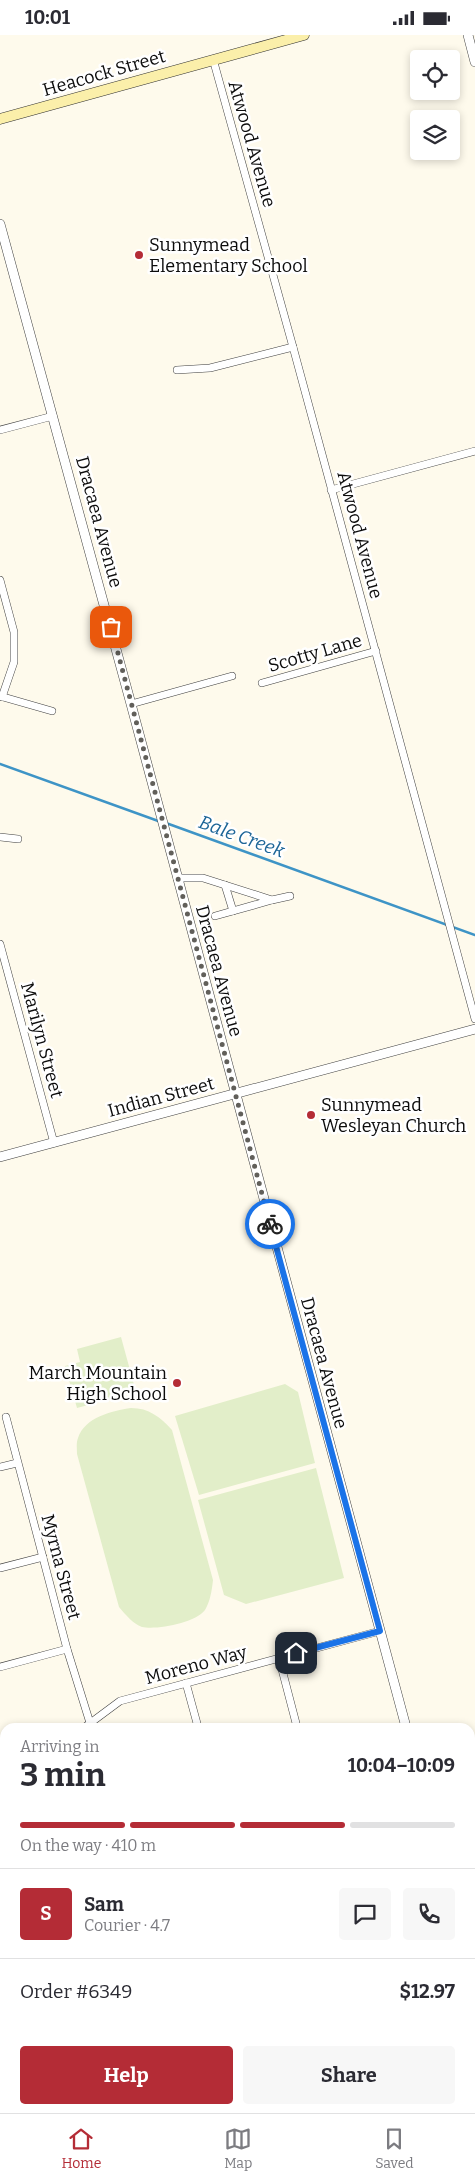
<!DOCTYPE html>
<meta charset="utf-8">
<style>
body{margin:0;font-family:Bitter,serif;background:#f7f7f7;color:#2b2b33;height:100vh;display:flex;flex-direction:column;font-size:19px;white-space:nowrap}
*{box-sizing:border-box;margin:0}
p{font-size:16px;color:#7c7c81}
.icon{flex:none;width:28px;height:28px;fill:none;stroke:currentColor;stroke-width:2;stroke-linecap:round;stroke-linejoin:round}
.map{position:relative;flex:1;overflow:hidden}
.details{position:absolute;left:0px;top:1688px;width:475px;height:391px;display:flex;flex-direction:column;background:#fff;border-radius:15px 15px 0 0;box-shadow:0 2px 8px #0003}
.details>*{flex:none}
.controls{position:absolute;left:410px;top:15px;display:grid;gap:10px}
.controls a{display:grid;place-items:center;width:50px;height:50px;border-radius:5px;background:#fff;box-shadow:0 2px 8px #0003;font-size:25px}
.pin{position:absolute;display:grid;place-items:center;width:42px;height:42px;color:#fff;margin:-21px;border-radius:10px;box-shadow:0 2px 8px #0006}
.courier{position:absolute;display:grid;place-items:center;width:50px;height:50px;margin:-25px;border:4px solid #1a73e8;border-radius:50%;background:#fff;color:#222;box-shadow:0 1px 6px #0007}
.summary em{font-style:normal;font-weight:700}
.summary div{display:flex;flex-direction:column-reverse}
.summary{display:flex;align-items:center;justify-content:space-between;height:85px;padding:0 20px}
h1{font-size:32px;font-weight:700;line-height:38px}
.bar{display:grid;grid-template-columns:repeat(4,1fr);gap:8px 5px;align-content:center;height:60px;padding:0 20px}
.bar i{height:6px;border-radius:4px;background:#e1e1e2}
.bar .active{background:#b42c36}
.bar p{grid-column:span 4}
.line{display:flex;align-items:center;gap:12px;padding:0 20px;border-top:1px solid #e1e1e2}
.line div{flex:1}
.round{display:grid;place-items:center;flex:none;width:52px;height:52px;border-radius:5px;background:#f7f7f7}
.action{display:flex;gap:10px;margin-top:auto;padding:10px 20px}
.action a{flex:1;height:58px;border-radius:5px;background:#b42c36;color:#fff;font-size:20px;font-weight:700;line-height:58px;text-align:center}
.action a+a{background:#f7f7f7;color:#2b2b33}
.status{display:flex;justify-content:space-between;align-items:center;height:35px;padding:0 25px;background:#fff;direction:ltr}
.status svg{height:14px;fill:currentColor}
.dock{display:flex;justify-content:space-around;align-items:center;height:70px;border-top:1px solid #e1e1e2;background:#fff;font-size:14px;color:#7c7c81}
.dock a{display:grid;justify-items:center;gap:2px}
.dock .active{color:#b42c36}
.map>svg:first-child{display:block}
</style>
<div class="status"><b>10:01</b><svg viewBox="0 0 49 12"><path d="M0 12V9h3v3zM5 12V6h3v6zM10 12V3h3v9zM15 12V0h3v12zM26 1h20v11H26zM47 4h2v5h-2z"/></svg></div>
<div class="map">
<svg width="475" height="2078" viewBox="0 0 475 2078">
<rect width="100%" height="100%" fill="#fefaec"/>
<g fill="#e2eec9">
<path d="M 121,1302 L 136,1357 L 77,1373 L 65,1331 L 80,1327 L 77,1314 Z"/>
<path d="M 285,1349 L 298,1357 L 315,1428 L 199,1460 L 175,1381 Z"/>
<path d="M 131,1373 C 149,1373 160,1382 172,1395 L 213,1545 C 212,1555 210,1567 205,1575 C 195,1588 157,1595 142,1592 C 133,1589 125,1579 119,1572 L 77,1419 C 77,1414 76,1408 78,1403 C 85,1382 112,1376 131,1373 Z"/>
<path d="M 316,1433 L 344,1543 L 246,1569 L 224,1560 L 198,1465 Z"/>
</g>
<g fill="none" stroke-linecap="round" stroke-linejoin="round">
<g stroke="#3e94c6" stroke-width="2.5">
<path d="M 0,729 L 161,787"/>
<path d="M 166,788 L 475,900"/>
</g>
<defs>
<g id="minor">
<path d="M 213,24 L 293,312 L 475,984"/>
<path d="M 177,335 L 210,333 L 293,312"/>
<path d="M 0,395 L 53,381"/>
<path d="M 331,455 L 475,416"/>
<path d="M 0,545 L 14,597 L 14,627 L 2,662"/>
<path d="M 262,648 L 376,616"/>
<path d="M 0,661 L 52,676"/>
<path d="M 131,669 L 232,641"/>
<path d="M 0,802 L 18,804"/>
<path d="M 177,843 L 203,843 L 272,865 L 290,861"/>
<path d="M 225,850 L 233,876"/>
<path d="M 215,881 L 272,865"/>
<path d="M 0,909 L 54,1108"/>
<path d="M 6,1382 L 67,1614 L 90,1688"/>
<path d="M 0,1432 L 17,1428"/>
<path d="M 0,1533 L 43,1522"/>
<path d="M 279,1623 L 297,1692"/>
<path d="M 0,1632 L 67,1614"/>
<path d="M 186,1648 L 198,1692"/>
<path d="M 85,1692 L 120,1666 L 380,1596"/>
<path d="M 0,1745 L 5,1743"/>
</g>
<g id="tertiary">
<path d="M 468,0 L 475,27"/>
<path d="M 0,189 L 131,669 L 406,1692"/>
<path d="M 0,1122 L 475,994"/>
<path d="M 470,1930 L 475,1949"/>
</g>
<path id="secondary" d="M 0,84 L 304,0"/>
<g id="primary">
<path d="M 470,2044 L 475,2042"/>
<path d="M 342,2078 L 358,2074"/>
</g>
</defs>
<use href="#minor" stroke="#3f3f3f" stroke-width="8"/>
<use href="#tertiary" stroke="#3f3f3f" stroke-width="10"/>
<use href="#secondary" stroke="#2e2e2e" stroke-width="11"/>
<use href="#primary" stroke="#1d1d1d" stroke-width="12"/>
<use href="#minor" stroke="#fff" stroke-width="7"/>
<use href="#tertiary" stroke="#fff" stroke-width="9"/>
<use href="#secondary" stroke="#fbefaa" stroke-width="10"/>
<use href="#primary" stroke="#f1cc69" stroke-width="11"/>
</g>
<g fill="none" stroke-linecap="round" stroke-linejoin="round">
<path stroke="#615f5a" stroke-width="5" stroke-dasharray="0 9" d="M 111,592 L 270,1189"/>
<path stroke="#1a73e8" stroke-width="6" d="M 270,1189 L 380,1596 L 296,1618"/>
</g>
<g fill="#b42c36" stroke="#fff" stroke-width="2">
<circle cx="139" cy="220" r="5"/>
<circle cx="311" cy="1080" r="5"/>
<circle cx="177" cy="1348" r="5"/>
</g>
<g text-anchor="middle" stroke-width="5" stroke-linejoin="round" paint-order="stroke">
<g font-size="18" fill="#0c0c0c" stroke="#fff">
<text transform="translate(104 38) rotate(-16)" y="6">Heacock Street</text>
<text transform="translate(252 109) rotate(74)" y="6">Atwood Avenue</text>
<text transform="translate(99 487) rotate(75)" y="6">Dracaea Avenue</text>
<text transform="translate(360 500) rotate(75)" y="6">Atwood Avenue</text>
<text transform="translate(315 618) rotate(-16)" y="6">Scotty Lane</text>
<text transform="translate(219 936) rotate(75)" y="6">Dracaea Avenue</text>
<text transform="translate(42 1005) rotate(75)" y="6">Marilyn Street</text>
<text transform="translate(161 1062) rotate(-15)" y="6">Indian Street</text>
<text transform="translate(324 1328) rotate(75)" y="6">Dracaea Avenue</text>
<text transform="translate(61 1532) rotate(75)" y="6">Myrna Street</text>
<text transform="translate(196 1630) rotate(-15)" y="6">Moreno Way</text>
</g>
<g font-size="18" fill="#0c0c0c" stroke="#fff" text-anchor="start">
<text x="149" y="216">Sunnymead<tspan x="149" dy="21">Elementary School</tspan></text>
<text x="321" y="1076">Sunnymead<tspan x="321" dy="21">Wesleyan Church</tspan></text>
<text x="167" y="1344" text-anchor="end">March Mountain<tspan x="167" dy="21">High School</tspan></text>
</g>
<g font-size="19" font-style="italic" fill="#1c6597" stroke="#fff">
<text transform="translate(242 801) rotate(20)" y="7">Bale Creek</text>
</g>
</g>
</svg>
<div class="controls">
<a><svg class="icon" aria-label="locate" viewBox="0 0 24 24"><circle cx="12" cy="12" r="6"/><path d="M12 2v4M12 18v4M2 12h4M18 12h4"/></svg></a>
<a><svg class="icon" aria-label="layers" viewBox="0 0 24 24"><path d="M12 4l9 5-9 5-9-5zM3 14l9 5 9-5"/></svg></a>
</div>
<div class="pin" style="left:111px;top:592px;background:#ea580c"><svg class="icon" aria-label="bag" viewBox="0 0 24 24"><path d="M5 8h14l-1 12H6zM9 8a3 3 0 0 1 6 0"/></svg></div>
<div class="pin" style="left:296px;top:1618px;background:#1f2937"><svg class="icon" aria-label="home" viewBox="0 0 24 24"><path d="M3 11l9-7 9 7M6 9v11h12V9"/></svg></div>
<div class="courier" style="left:270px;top:1189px"><svg class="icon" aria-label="bike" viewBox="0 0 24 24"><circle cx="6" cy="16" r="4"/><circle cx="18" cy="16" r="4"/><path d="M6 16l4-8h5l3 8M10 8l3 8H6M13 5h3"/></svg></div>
<section class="details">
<div class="summary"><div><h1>3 min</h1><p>Arriving in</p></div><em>10:04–10:09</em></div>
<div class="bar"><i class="active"></i><i class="active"></i><i class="active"></i><i></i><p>On the way · 410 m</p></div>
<div class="line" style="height:90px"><b class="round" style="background:#b42c36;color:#fff">S</b><div><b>Sam</b><p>Courier · 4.7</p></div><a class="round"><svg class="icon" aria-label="chat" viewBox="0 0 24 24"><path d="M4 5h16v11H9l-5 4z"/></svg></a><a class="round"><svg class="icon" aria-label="phone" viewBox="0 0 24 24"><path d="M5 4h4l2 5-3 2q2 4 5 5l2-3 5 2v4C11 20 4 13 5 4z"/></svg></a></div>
<div class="line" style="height:65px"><div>Order #6349</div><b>$12.97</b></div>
<div class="action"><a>Help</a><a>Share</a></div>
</section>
</div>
<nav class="dock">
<a class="active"><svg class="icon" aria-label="home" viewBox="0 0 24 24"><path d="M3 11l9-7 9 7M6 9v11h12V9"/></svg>Home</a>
<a><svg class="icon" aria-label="map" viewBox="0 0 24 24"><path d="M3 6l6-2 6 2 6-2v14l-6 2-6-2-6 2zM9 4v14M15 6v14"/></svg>Map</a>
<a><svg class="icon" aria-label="saved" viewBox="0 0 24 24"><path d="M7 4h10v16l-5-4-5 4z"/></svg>Saved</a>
</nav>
